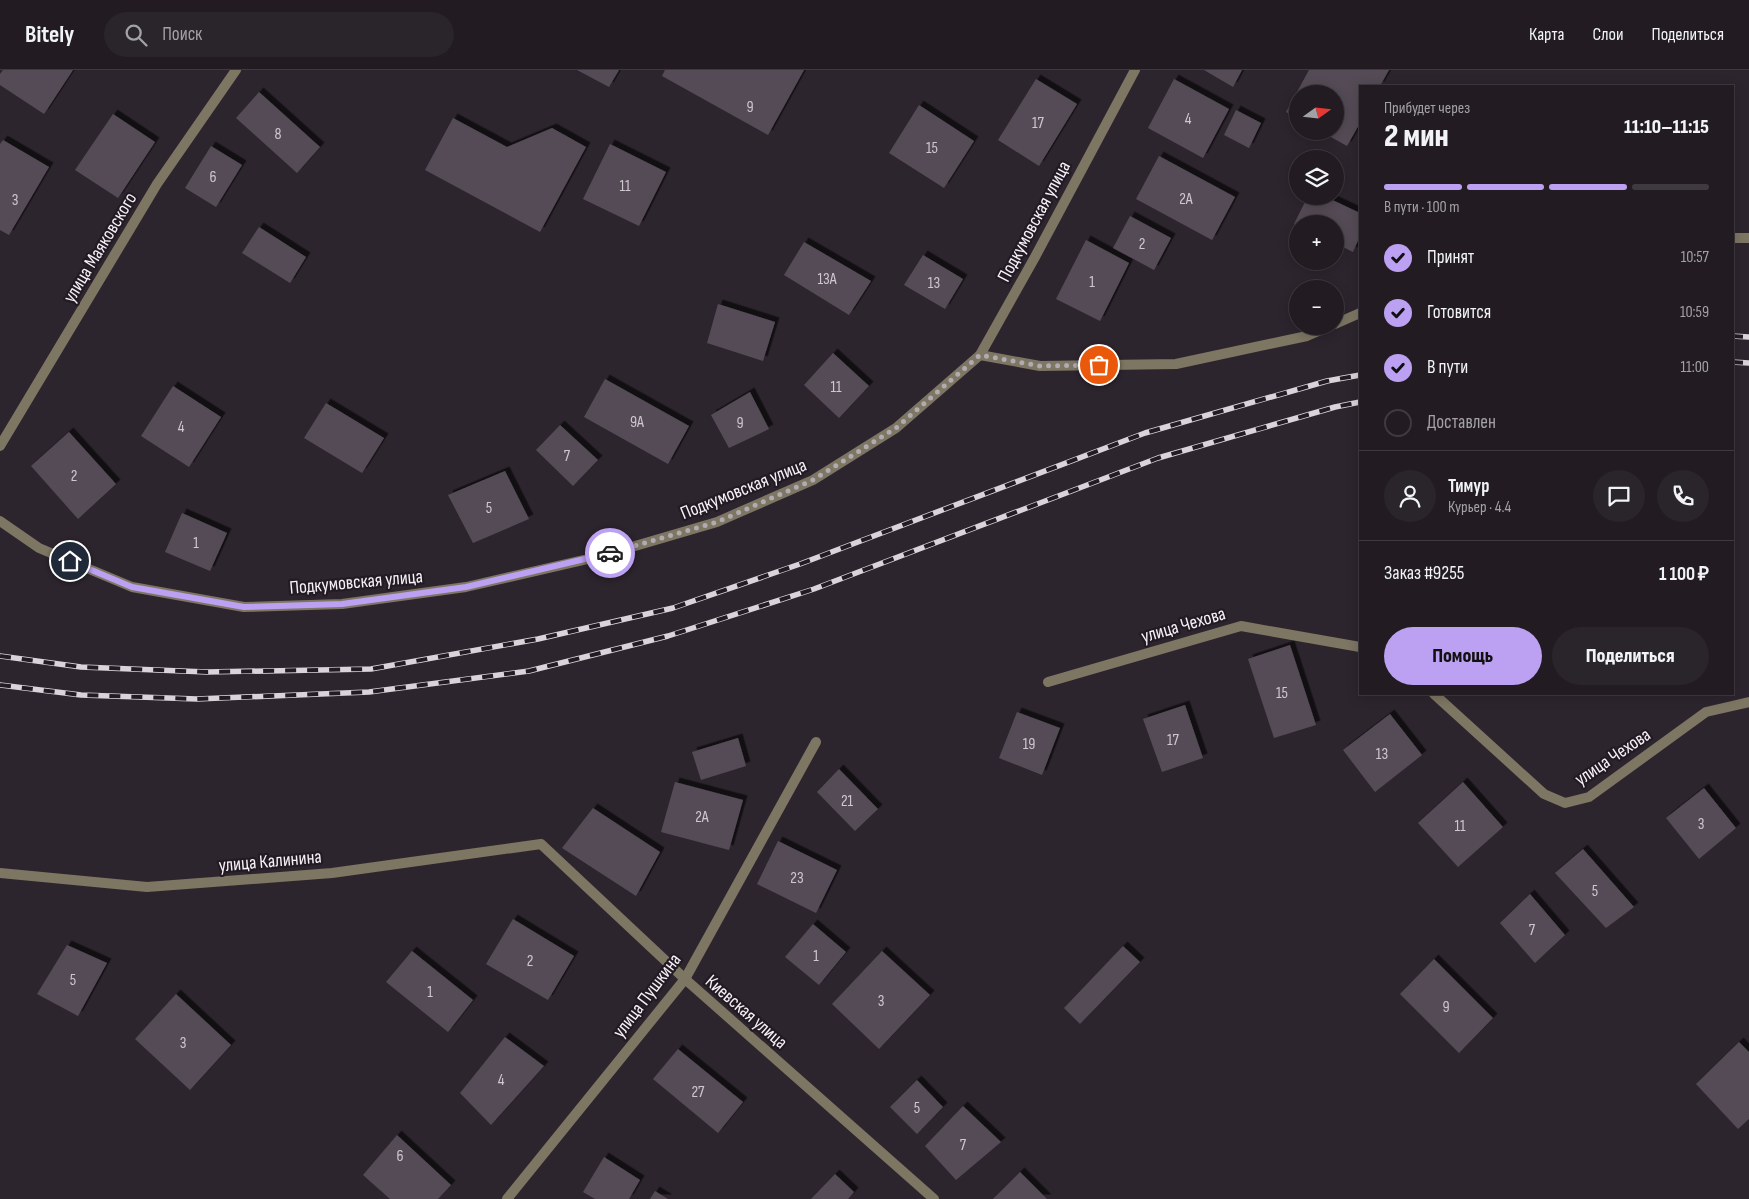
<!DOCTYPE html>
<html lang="ru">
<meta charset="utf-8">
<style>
body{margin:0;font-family:"Sofia Sans Condensed",sans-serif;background:#2a252a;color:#f1f3f6;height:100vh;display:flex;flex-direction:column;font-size:19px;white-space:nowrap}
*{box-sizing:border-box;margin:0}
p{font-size:16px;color:#a2a1a5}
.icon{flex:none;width:28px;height:28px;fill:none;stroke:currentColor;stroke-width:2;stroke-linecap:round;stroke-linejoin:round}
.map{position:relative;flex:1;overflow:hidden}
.drawer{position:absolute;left:1359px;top:15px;width:375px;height:610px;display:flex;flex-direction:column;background:#221c22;border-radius:0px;box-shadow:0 2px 12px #0003,0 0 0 1px #3f3a40}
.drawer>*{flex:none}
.needle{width:32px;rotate:75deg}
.buttons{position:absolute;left:1289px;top:15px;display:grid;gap:10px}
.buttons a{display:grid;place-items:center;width:55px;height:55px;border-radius:50%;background:#221c22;box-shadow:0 2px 12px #0003,0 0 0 1px #3f3a40;font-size:25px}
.pin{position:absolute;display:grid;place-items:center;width:42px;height:42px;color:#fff;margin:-21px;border:2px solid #fff;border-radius:50%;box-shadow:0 1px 5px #0007}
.courier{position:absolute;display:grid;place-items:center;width:50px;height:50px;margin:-25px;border:4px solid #bca0f2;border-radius:50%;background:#fff;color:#222;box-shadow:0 1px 6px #0007}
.summary em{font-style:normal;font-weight:800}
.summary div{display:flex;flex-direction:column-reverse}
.summary{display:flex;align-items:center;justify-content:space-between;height:85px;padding:0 25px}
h1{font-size:32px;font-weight:800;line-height:38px}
.bar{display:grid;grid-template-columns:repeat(4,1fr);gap:8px 5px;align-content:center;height:60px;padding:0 25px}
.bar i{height:6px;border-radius:4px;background:#3f3a40}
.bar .selected{background:#bca0f2}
.bar p{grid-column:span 4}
.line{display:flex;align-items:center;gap:12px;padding:0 25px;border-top:1px solid #3f3a40}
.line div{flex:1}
.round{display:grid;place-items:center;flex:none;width:52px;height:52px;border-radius:26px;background:#2a252a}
ol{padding:0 25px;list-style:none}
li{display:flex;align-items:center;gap:15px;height:55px}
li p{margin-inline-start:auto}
li .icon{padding:5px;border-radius:50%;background:#bca0f2;color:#111;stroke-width:4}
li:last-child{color:#a2a1a5}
li i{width:28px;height:28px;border:2px solid #3f3a40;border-radius:50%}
.primary-button{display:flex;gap:10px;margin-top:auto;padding:10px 25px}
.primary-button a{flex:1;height:58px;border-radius:30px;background:#bca0f2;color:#111;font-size:20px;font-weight:800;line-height:58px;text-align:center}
.primary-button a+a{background:#2a252a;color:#f1f3f6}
header{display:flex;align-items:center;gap:30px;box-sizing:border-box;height:70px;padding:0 25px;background:#221c22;border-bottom:1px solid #3f3a40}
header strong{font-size:24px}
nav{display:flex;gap:28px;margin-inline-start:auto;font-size:18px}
.search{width:350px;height:45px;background:#2a252a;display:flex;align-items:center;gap:12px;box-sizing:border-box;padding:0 18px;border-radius:28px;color:#a2a1a5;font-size:19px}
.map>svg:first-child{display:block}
</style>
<header>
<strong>Bitely</strong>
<div class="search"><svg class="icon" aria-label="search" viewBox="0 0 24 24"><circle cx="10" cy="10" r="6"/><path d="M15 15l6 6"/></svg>Поиск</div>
<nav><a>Карта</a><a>Слои</a><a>Поделиться</a></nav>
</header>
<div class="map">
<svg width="1749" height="1129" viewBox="0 0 1749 1129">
<defs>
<filter id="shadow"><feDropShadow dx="4.5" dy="-4.5" stdDeviation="0" flood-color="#0009"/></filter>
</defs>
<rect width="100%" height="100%" fill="#2d252e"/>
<g fill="#544b56" filter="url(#shadow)">
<path d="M 3,0 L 73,0 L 44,44 L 0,15 L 0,4 Z"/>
<path d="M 577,0 L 619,0 L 609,17 Z"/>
<path d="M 665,0 L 804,0 L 768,65 L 662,6 Z"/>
<path d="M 1204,0 L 1242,0 L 1233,17 Z"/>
<path d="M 1309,0 L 1389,0 L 1380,16 L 1360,16 L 1360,53 L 1347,76 L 1320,61 L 1335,61 L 1335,24 L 1298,24 L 1298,49 L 1286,42 Z"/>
<path d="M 1036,9 L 1077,34 L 1039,96 L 998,70 Z"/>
<path d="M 1174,9 L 1229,39 L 1203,88 L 1148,58 Z"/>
<path d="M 259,22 L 320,77 L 297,103 L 236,48 Z"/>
<path d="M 919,35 L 974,71 L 944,118 L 889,83 Z"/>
<path d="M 1236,40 L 1261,53 L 1249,78 L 1224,65 Z"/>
<path d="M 113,44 L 155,72 L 118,128 L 75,100 Z"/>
<path d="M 453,48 L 507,77 L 552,58 L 586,77 L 540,162 L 425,100 Z"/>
<path d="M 3,70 L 49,97 L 9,165 L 0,160 L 0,74 Z"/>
<path d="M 610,74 L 666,102 L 639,156 L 583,129 Z"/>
<path d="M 211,76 L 242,95 L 216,137 L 185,118 Z"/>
<path d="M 1159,86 L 1235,127 L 1212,170 L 1136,129 Z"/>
<path d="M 1308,126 L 1324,126 L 1360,143 L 1360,166 L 1353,182 L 1335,173 L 1335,154 L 1298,154 L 1298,155 L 1294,154 Z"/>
<path d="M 1130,146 L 1171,168 L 1154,200 L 1113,178 Z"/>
<path d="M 259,157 L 306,187 L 290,213 L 242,183 Z"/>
<path d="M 1086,170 L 1129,193 L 1100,251 L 1056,229 Z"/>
<path d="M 804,172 L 871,211 L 849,245 L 784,205 Z"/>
<path d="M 923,185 L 963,209 L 945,239 L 904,215 Z"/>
<path d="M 718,234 L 775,252 L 763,291 L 707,273 Z"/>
<path d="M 833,283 L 869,316 L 839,348 L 804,315 Z"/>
<path d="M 605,309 L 689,356 L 668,394 L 584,347 Z"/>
<path d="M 173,316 L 221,347 L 189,397 L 141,366 Z"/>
<path d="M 750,322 L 769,359 L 729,378 L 711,345 Z"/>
<path d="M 326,333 L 384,368 L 362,403 L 304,368 Z"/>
<path d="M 560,355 L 598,390 L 573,416 L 536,380 Z"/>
<path d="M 69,362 L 116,414 L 78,449 L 31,396 Z"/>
<path d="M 505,401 L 529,449 L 473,473 L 448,425 Z"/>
<path d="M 182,443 L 227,463 L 210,501 L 165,482 Z"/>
<path d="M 1290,575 L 1316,655 L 1274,668 L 1248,589 Z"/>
<path d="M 1185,635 L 1203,688 L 1162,702 L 1143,649 Z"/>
<path d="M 1017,642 L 1060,658 L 1042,705 L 999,688 Z"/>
<path d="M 1390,644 L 1422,685 L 1375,722 L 1343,680 Z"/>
<path d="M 738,668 L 746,696 L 701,710 L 692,682 Z"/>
<path d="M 839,699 L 878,739 L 855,761 L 817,722 Z"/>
<path d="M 675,712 L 743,730 L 729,780 L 661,762 Z"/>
<path d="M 1463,712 L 1503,757 L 1458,797 L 1418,753 Z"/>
<path d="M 1704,718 L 1736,758 L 1699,789 L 1666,748 Z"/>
<path d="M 593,738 L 660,782 L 636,826 L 562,778 Z"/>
<path d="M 778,771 L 837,800 L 816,843 L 757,814 Z"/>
<path d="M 1583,779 L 1634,837 L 1606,858 L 1555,803 Z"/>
<path d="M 1530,824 L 1565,865 L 1535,893 L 1500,853 Z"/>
<path d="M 513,849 L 574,886 L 548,930 L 486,894 Z"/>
<path d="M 813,854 L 846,882 L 819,915 L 785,887 Z"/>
<path d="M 67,875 L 107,893 L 78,946 L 37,924 Z"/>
<path d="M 1123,876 L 1140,892 L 1080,954 L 1064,938 Z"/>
<path d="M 412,881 L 473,930 L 448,962 L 386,912 Z"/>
<path d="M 882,881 L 930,925 L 879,979 L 832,934 Z"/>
<path d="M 1434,889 L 1493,948 L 1459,983 L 1400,924 Z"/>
<path d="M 176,924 L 231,975 L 190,1020 L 135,969 Z"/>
<path d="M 505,967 L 544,996 L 491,1055 L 460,1023 Z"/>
<path d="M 1739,972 L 1749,982 L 1749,1049 L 1738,1059 L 1696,1014 Z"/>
<path d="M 678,979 L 743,1032 L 718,1063 L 653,1009 Z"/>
<path d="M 917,1010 L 943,1037 L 917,1064 L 890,1037 Z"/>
<path d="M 963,1036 L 1001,1072 L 956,1110 L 925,1076 Z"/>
<path d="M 397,1065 L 451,1115 L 438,1129 L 390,1129 L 363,1105 Z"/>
<path d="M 604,1087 L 640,1110 L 629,1129 L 595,1129 L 583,1122 Z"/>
<path d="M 1020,1102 L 1047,1129 L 993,1129 Z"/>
<path d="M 835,1104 L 854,1122 L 848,1129 L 811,1129 Z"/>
<path d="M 655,1121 L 668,1129 L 650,1129 Z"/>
</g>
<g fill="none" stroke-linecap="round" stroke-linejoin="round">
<g stroke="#7d7663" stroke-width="10">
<path d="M 1732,168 L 1749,168"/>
<path d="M 1335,254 L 1360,243"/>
<path d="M 980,285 L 1040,296 L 1176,294 L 1307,266 L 1330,256"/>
<path d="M 0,376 L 157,114 L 236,0"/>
<path d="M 0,451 L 39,478 L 132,517 L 244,537 L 342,534 L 466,517 L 601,486 L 717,452 L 813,410 L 896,358 L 980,285 L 1035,187 L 1135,0"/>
<path d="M 1048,612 L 1241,556 L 1360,577"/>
<path d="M 1434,624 L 1544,724 L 1565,733 L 1589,727 L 1706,642 L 1749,632"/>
<path d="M 0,803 L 147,817 L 332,803 L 541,774 L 685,909 L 934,1129"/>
<path d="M 507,1129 L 685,909 L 816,672"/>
</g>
<defs>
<g id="rail">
<path d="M 1732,266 L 1749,267"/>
<path d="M 1732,292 L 1749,293"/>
<path d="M 0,586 L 81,597 L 207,602 L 371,599 L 538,569 L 673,538 L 800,494 L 1145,363 L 1327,311 L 1360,305"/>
<path d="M 0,615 L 81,625 L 197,629 L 369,622 L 529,601 L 668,566 L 814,519 L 1158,388 L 1335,337 L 1360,332"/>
</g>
</defs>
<use href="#rail" stroke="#dad4da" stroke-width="5.5"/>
<use href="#rail" stroke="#231b24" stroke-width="4" stroke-dasharray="11" stroke-linecap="butt"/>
</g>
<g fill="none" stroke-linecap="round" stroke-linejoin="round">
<path stroke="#b0aab1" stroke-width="5" stroke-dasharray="0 9" d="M 610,483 L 717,452 L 813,410 L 896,358 L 980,285 L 1040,296 L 1099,295"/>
<path stroke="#bca0f2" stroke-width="6" d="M 70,491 L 132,517 L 244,537 L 342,534 L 466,517 L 610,483"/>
</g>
<g text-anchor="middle" stroke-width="4.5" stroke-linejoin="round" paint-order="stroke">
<g font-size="16" fill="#cec8cf">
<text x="750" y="42">9</text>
<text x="1188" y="54">4</text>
<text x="1038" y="58">17</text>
<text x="278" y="69">8</text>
<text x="932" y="83">15</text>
<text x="213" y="112">6</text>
<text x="625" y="121">11</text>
<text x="1186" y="134">2А</text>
<text x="15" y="135">3</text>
<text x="1142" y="179">2</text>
<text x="827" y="214">13А</text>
<text x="1092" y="217">1</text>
<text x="934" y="218">13</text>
<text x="836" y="322">11</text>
<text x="637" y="357">9А</text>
<text x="740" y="358">9</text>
<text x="181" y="362">4</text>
<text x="567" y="391">7</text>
<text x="74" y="411">2</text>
<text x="489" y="443">5</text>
<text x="196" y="478">1</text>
<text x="1282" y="628">15</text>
<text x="1173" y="675">17</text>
<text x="1029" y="679">19</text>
<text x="1382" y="689">13</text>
<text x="847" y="736">21</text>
<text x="702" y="752">2А</text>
<text x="1701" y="759">3</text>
<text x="1460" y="761">11</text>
<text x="797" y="813">23</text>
<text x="1595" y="826">5</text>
<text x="1532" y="865">7</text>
<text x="816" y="891">1</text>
<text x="530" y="896">2</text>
<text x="73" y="915">5</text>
<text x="430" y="927">1</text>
<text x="881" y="936">3</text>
<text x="1446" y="942">9</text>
<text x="183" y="978">3</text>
<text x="501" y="1015">4</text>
<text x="698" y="1027">27</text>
<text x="917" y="1043">5</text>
<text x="963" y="1080">7</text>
<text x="400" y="1091">6</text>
</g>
<g font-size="19" fill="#f7f1f7" stroke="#231b24">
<text transform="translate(1033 151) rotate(-62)" y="7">Подкумовская улица</text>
<text transform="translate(99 177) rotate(-59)" y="7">улица Маяковского</text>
<text transform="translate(743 418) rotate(-22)" y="7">Подкумовская улица</text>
<text transform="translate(356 511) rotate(-5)" y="7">Подкумовская улица</text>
<text transform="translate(1183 554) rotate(-16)" y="7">улица Чехова</text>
<text transform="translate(1612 686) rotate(-34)" y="7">улица Чехова</text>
<text transform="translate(270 790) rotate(-5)" y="7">улица Калинина</text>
<text transform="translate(646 925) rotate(-53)" y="7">улица Пушкина</text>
<text transform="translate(747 941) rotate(41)" y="7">Киевская улица</text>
</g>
</g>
</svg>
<div class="buttons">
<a><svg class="needle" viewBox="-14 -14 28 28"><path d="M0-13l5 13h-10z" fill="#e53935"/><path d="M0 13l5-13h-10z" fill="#a2a1a5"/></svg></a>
<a><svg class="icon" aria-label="layers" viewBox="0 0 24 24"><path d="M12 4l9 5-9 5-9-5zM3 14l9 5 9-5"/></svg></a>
<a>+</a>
<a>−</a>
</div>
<div class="pin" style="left:1099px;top:295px;background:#ea580c"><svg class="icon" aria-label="bag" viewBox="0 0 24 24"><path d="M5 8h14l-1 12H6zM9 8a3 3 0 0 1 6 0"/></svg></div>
<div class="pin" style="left:70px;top:491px;background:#1f2937"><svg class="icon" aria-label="home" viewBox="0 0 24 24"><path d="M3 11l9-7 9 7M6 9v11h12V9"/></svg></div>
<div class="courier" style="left:610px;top:483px"><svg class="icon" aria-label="car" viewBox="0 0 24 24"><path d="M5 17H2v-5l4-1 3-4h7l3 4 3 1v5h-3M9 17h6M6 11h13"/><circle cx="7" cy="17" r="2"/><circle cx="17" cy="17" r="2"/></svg></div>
<section class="drawer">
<div class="summary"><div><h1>2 мин</h1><p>Прибудет через</p></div><em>11:10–11:15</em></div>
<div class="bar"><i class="selected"></i><i class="selected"></i><i class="selected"></i><i></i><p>В пути · 100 m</p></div>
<ol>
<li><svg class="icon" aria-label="check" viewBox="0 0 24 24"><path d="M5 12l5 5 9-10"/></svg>Принят<p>10:57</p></li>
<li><svg class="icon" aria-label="check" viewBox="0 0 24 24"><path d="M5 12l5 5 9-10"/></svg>Готовится<p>10:59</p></li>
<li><svg class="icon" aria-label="check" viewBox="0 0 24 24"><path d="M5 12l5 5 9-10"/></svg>В пути<p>11:00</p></li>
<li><i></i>Доставлен</li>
</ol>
<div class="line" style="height:90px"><a class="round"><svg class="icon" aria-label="person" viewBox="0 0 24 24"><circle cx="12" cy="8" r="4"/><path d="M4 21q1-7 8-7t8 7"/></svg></a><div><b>Тимур</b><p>Курьер · 4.4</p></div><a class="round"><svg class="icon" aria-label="chat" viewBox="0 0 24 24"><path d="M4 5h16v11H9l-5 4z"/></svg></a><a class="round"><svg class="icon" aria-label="phone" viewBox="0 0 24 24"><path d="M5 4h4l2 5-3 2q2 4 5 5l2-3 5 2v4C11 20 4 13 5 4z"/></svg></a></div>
<div class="line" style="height:65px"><div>Заказ #9255</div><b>1 100 ₽</b></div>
<div class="primary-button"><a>Помощь</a><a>Поделиться</a></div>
</section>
</div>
